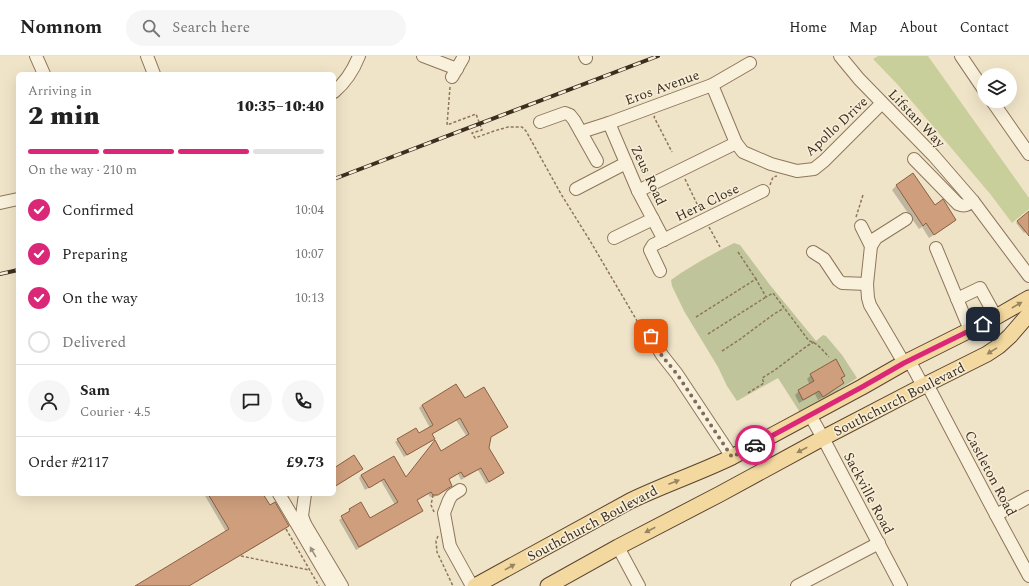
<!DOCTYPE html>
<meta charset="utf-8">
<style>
body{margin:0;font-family:Spectral,serif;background:#f6f6f6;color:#222;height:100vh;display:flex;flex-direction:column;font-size:15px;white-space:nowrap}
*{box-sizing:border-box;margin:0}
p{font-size:13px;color:#767676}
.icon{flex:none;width:22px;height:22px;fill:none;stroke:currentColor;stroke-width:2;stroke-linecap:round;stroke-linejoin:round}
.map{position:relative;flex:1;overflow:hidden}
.details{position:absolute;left:16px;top:16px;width:320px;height:424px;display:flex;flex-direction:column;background:#fff;border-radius:6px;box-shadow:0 4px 16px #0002}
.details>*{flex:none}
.fabs{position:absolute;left:977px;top:12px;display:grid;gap:8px}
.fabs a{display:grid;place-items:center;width:40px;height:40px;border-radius:50%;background:#fff;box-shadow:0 4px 16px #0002;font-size:20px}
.pin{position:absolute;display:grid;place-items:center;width:34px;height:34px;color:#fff;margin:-17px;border-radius:8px;box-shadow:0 2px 6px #0006}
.courier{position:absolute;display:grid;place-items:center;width:40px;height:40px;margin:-20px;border:3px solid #db2777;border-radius:50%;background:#fff;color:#222;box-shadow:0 1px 5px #0007}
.overview em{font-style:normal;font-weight:800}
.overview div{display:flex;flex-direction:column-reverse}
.overview{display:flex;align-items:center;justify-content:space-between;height:68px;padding:0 12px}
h1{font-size:26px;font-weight:800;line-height:30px}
.bar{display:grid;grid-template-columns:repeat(4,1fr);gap:6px 4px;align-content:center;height:48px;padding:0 12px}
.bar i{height:5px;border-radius:3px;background:#e0e0e0}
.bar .active{background:#db2777}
.bar p{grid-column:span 4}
.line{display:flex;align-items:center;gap:10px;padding:0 12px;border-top:1px solid #e0e0e0}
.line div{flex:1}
.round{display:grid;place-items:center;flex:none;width:42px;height:42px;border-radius:21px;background:#f6f6f6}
ol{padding:0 12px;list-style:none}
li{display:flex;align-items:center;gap:12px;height:44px}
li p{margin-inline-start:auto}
li .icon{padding:4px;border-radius:50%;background:#db2777;color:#fff;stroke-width:4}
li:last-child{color:#767676}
li i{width:22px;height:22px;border:2px solid #e0e0e0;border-radius:50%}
header{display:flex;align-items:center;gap:24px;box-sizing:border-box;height:56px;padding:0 20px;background:#fff;border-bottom:1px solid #e0e0e0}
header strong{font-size:19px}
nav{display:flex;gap:22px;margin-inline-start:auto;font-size:14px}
.search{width:280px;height:36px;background:#f6f6f6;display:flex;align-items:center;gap:10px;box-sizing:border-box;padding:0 14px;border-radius:22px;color:#767676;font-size:15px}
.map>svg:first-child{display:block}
</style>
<header>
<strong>Nomnom</strong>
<div class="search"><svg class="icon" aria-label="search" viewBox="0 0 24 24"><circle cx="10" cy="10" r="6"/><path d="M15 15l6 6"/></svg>Search here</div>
<nav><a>Home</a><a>Map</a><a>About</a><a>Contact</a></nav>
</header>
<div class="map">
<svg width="1029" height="530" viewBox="0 0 1029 530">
<rect width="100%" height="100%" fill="#f0e4c8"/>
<path fill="#c9cf9b" d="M 878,0 L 928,0 L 1029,142 L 1029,153 L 1012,167 L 991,139 L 898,29 L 873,3 Z"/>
<path fill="#bfc49a" d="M 734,187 L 740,189 L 770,229 L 816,285 L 823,279 L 826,280 L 842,299 L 857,322 L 801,358 L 778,322 L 737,345 L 727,330 L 718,311 L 684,255 L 672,230 L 671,224 C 690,210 713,198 734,187 Z"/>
<g fill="#0003">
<path d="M 913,119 L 934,150 L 955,164 L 951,168 L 929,182 L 922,171 L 919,173 L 892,134 L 896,130 Z"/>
<path d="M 1029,156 L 1029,174 L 1024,177 L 1016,167 Z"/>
<path d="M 811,319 L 844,320 L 841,324 L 843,327 L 829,338 L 818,344 L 815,338 L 799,347 L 795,339 L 799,335 L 810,329 L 807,323 Z"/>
<path d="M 456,330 L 464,344 L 507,371 L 504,374 L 490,382 L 488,392 L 503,417 L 500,420 L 486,428 L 478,414 L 461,424 L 458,418 L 448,424 L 451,430 L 443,436 L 434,441 L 430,441 L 428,438 L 416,445 L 419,457 L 356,494 L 339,464 L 348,458 L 347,457 L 350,454 L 369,463 L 395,449 L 381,425 L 365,434 L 359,422 L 361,419 L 406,422 L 441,396 L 467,381 L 456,364 L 431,379 L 433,383 L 430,386 L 404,401 L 395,386 L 398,384 L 419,378 L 430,372 L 419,352 L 422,349 Z"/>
<path d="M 334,413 L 361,413 L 359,416 L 334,431 Z"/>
<path d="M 204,438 L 262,438 L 269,450 L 288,470 L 285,473 L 189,530 L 139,530 L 226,476 Z"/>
</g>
<g fill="#cf9f7d" stroke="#8d5f41">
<path d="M 913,117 L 935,149 L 943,143 L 956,164 L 934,179 L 926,167 L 923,170 L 896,129 Z"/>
<path d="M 1029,155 L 1029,180 L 1017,165 Z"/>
<path d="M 836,303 L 845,320 L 841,322 L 844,327 L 823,341 L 819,335 L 803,344 L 798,334 L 814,325 L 810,318 Z"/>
<path d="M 456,328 L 465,342 L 484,331 L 508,371 L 491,381 L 489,392 L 504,417 L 489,426 L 481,412 L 464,421 L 461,416 L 449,423 L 452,430 L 447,433 L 438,439 L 433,439 L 431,436 L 417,444 L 423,455 L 359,491 L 341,460 L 350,455 L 349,453 L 361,446 L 370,462 L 398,446 L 384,423 L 369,432 L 361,419 L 394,400 L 406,421 L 435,384 L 441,395 L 469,378 L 460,362 L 432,378 L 435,383 L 407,399 L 397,383 L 416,372 L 419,377 L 433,369 L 422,349 Z"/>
<path d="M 354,399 L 363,413 L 334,431 L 334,412 Z"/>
<path d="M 208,438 L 263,438 L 270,449 L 275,446 L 289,470 L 189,530 L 135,530 L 229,473 Z"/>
</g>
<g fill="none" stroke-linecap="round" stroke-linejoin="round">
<defs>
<g id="minor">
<path d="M 36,0 L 44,18"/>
<path d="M 147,0 L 154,18"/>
<path d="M 423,0 L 457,13"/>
<path d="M 585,0 L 586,2"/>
<path d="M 840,0 L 859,23 L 934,100 L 973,145 L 1029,220"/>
<path d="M 961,0 L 984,34"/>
<path d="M 452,21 L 463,2"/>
<path d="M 712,29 L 736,87 L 743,96 L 771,108 L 797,115 L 814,113 L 824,105 L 882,47"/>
<path d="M 334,36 C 346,26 353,15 359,0"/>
<path d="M 992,45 L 1029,98"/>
<path d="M 540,66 L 565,57 L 570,59 L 574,64 L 597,105"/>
<path d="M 609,67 L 638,135 L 664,184"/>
<path d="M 581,76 L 609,67 L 712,29 L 750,7"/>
<path d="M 914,103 L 958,148 C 965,151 967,149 973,145"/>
<path d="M 576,133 L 626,107"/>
<path d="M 638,135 L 736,87"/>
<path d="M 0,147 L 18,143"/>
<path d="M 861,170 L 871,190"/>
<path d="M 614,182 L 653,163"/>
<path d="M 936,192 L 970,274"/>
<path d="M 813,196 L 824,203 L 838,224 L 842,227 L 867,228"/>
<path d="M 660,215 L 650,194 L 653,189 L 763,135"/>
<path d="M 957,243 L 980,232 L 996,261"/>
<path d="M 651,280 L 662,299 L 677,318 L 732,401"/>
<path d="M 909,304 L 923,330"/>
<path d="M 904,307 L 870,249 L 868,242 L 867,228 L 871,190 L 876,182 L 906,163"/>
<path d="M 927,328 L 996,459 L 1029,520"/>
<path d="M 810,359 L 823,382 L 901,530"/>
<path d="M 460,434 L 452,439 L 449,444 L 444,457 L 450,490 L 472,530"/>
<path d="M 279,438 L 295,465"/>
<path d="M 996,459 L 1029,441"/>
<path d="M 305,468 L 302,460 L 305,438"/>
<path d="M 618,491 L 639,530"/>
<path d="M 333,530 L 295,465 L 305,468 L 342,530"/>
<path d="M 797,530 L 879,487"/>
</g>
<g id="major">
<path d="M 475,530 L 630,445 C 663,429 699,417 732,401 L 862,331 L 904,307 L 996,261 L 1029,242"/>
<path d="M 548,530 L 618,491 L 720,438 L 823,382 L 923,330 L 987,298 L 999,290 L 1010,280 L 1029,258"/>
</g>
</defs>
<use href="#minor" stroke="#8d765c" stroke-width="14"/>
<use href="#major" stroke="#5b4430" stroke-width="17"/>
<g stroke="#8d765c" stroke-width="1.5" stroke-dasharray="3 2" stroke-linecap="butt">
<path d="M 450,31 L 447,69 L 476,58 L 482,74 L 472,77 L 475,82 L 494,75 L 508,71 L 522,71 L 526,75 L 561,138 L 589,183 L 643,275"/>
<path d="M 655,60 L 654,61 L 672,96"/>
<path d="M 685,123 L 700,154"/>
<path d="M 770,129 L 773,121 L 777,120"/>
<path d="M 856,161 L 863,139"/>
<path d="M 709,171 L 720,191"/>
<path d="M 738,196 L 756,223"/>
<path d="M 696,261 L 756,223 L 766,241 L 773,237 L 809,285 C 818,287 823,295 829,301"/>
<path d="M 708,278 L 766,241"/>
<path d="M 722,295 L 739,284 L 774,258 L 784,252"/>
<path d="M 748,337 L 764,327 L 762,322 L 775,314 L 807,290 L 814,286"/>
<path d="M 433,439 L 431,449 L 434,456"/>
<path d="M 286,473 L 319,530"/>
<path d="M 438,480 L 436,485 L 437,496 L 453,530"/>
<path d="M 241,500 L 309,514"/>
</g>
<use href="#minor" stroke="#faf1dc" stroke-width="12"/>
<use href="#major" stroke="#f3d9a0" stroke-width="15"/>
<defs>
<g id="rail">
<path d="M 334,123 L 658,0"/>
<path d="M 0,218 L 18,214"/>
</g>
</defs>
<use href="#rail" stroke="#3d2e20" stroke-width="4"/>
<use href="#rail" stroke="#f7eed8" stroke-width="2.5" stroke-dasharray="8" stroke-linecap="butt"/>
</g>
<defs><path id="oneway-solid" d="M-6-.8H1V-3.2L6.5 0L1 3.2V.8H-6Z"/></defs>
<g fill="#988460">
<use href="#oneway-solid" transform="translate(1017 249) rotate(-30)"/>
<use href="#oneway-solid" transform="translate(992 295) rotate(148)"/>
<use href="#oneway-solid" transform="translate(802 394) rotate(152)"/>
<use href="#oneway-solid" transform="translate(674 426) rotate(-21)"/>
<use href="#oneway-solid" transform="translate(650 474) rotate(153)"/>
<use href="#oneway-solid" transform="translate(510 511) rotate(-29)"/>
</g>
<use fill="#9c907e" href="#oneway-solid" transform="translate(313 496) rotate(-120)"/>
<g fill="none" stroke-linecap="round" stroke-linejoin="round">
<path stroke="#7c6e5b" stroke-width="4" stroke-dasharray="0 7.2" d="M 651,280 L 662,300 L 677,318 L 732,401 L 755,389"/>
<path stroke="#db2777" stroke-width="5" d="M 755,389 L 862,331 L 904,307 L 983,268"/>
</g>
<g text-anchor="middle" stroke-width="3" stroke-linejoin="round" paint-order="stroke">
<g font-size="14" fill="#3d2e20" stroke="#f7eed8">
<text transform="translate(662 31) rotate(-20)" y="5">Eros Avenue</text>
<text transform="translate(917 62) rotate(46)" y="5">Lifstan Way</text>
<text transform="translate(836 70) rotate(-43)" y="5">Apollo Drive</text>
<text transform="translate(649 119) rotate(65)" y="5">Zeus Road</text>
<text transform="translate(707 146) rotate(-26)" y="5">Hera Close</text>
<text transform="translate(899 343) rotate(-27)" y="5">Southchurch Boulevard</text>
<text transform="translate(991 417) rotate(62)" y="5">Castleton Road</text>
<text transform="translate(869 437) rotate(62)" y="5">Sackville Road</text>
<text transform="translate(592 467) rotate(-28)" y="5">Southchurch Boulevard</text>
</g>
</g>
</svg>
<div class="fabs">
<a><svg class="icon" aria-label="layers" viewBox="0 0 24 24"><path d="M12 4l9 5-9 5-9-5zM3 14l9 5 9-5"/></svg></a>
</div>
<div class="pin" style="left:651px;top:280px;background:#ea580c"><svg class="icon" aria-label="bag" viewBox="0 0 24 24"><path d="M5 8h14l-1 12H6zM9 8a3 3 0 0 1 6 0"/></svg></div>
<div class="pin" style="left:983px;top:268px;background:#1f2937"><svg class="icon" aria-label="home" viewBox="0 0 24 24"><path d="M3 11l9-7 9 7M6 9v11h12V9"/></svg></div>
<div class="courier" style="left:755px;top:389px"><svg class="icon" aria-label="car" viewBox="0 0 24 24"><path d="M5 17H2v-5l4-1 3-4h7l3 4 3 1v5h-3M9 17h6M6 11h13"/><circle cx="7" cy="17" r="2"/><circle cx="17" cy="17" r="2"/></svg></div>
<section class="details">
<div class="overview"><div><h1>2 min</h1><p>Arriving in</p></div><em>10:35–10:40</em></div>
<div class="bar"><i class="active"></i><i class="active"></i><i class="active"></i><i></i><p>On the way · 210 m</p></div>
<ol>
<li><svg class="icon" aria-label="check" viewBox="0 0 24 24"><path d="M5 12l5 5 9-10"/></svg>Confirmed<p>10:04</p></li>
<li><svg class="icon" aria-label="check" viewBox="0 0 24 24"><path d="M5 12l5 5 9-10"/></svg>Preparing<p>10:07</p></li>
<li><svg class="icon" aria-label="check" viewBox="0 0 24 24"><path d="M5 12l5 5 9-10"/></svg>On the way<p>10:13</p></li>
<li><i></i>Delivered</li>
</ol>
<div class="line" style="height:72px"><a class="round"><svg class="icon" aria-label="person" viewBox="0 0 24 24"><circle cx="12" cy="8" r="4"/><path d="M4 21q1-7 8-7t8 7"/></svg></a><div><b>Sam</b><p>Courier · 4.5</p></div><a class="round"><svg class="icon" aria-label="chat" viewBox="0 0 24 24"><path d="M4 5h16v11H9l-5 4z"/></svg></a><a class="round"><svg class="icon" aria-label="phone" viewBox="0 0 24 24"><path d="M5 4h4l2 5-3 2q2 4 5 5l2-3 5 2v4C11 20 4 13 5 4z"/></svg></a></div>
<div class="line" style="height:52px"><div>Order #2117</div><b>£9.73</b></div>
</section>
</div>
